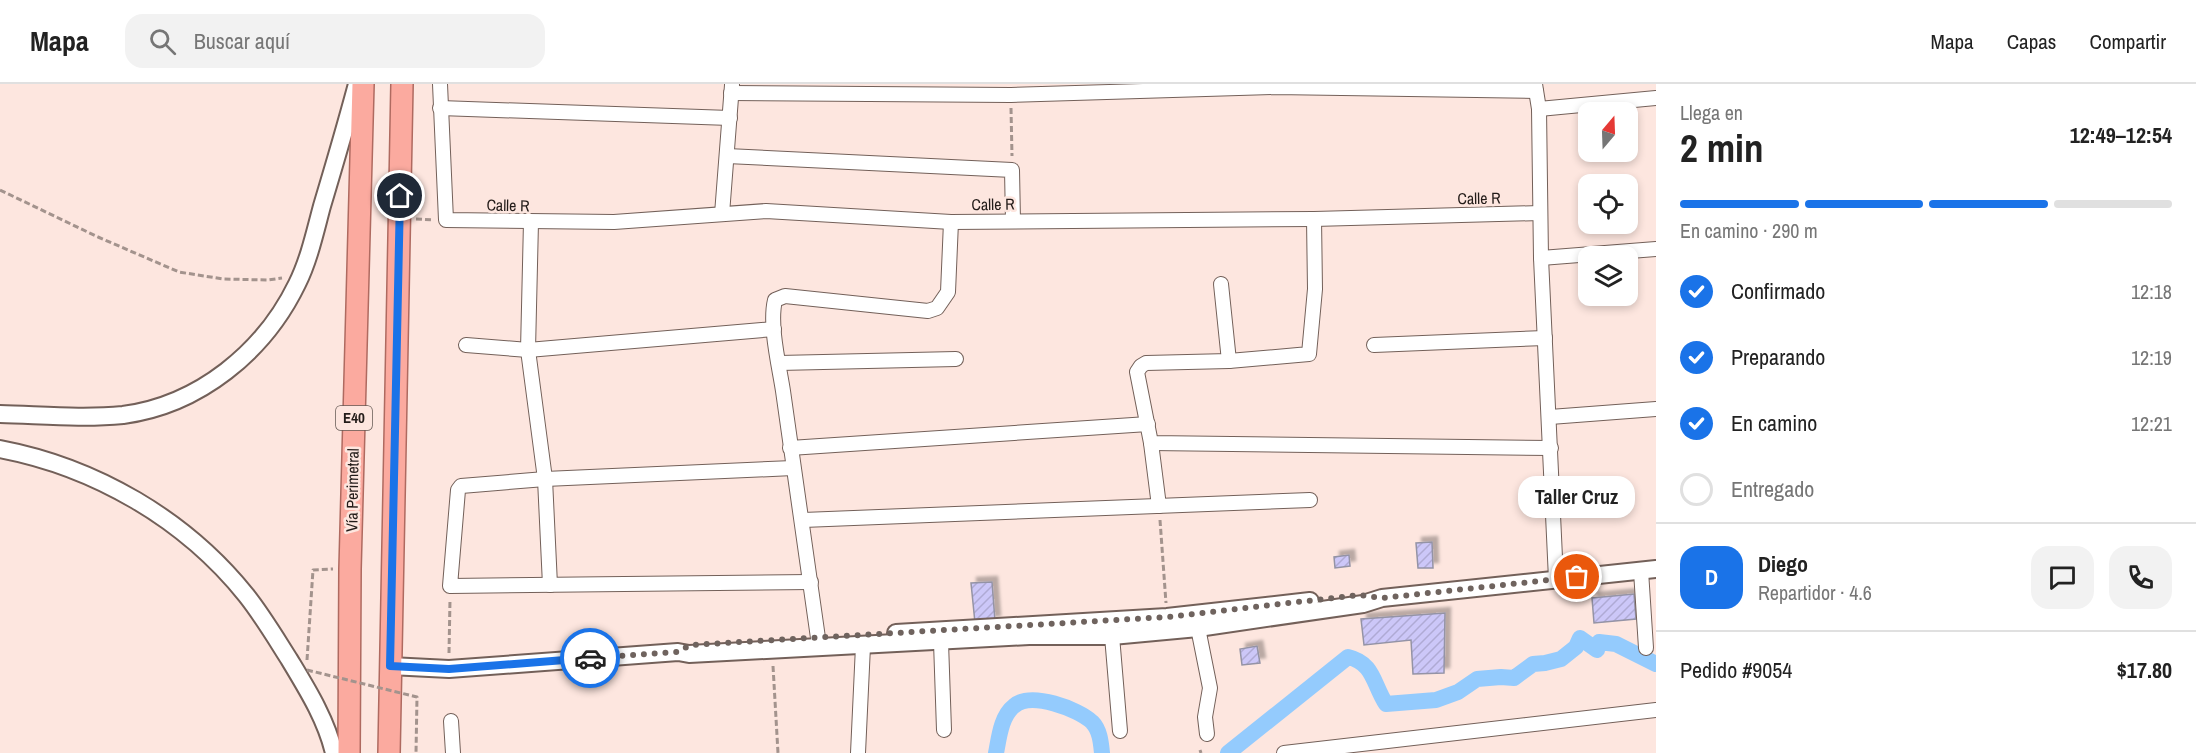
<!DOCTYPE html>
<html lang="es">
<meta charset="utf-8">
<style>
body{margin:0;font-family:"Archivo Narrow",sans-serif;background:#f2f2f2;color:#222;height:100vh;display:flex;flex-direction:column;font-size:22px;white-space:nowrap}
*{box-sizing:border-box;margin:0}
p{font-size:20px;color:#767676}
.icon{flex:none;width:33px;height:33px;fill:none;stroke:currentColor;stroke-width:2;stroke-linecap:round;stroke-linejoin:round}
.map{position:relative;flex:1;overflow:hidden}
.sheet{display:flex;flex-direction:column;background:#fff;width:540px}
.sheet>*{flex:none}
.needle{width:39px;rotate:19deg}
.buttons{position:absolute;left:1578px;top:18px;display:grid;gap:12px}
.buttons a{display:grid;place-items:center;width:60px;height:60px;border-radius:12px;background:#fff;box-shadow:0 3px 9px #0003;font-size:30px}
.pin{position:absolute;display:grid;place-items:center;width:51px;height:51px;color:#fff;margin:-26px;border:3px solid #fff;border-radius:50%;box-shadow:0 2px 6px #0007}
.courier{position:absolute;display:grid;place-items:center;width:60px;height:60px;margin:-30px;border:4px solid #1a73e8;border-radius:50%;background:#fff;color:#222;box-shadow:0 2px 8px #0007}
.bubble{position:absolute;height:42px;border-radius:18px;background:#fff;box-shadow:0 3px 9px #0003;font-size:20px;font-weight:800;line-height:42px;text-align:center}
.head em{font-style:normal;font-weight:800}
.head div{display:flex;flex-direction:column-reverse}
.head{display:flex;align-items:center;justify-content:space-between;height:102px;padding:0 24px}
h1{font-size:39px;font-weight:800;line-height:45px}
.bar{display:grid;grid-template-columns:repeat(4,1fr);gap:9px 6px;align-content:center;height:72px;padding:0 24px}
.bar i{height:8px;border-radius:4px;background:#e0e0e0}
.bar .active{background:#1a73e8}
.bar p{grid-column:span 4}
.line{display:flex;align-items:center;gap:15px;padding:0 24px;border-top:2px solid #e0e0e0}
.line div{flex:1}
.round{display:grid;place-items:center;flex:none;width:63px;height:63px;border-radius:18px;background:#f2f2f2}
ol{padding:0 24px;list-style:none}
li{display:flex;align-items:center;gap:18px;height:66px}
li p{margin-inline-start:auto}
li .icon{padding:6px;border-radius:50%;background:#1a73e8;color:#fff;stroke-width:4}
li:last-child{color:#767676}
li i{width:33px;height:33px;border:3px solid #e0e0e0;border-radius:50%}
header{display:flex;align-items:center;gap:36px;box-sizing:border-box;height:84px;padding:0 30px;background:#fff;border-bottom:2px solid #e0e0e0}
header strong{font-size:28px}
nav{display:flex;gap:33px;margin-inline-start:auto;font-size:21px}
.search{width:420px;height:54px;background:#f2f2f2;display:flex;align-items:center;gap:15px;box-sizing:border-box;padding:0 21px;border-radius:18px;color:#767676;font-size:22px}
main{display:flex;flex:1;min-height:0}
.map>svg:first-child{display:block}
</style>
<header>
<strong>Mapa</strong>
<div class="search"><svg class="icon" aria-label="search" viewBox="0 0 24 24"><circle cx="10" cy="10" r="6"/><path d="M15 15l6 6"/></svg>Buscar aquí</div>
<nav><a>Mapa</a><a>Capas</a><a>Compartir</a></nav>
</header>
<main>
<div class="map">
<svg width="1656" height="669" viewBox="0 0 1656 669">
<defs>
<pattern id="building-hatch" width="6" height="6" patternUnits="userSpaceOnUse" patternTransform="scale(1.5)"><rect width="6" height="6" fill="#ccc7f8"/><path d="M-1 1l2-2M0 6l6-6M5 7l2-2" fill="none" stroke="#afaad4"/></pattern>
<filter id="shadow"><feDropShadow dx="5.5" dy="-5.5" stdDeviation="1.5" flood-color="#0004"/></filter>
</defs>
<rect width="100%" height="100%" fill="#fde6df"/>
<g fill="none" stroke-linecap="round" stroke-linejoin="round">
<g stroke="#94cbfd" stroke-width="16">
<path d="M 996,669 C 999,654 1001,632 1014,622 C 1031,607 1078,625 1092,638 C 1100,646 1101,659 1102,669"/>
<path d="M 1228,669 L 1348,573 C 1374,579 1373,600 1386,620 L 1436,616 L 1458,608 L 1477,595 L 1501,593 L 1514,594 L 1533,580 L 1545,579 L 1561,575 L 1576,563 L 1580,554 L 1597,566 L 1599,558 L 1616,560 L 1656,580"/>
</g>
</g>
<g fill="url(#building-hatch)" stroke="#9493a5" stroke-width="1.5" filter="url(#shadow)">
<path d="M 1432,458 L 1433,484 L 1418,484 L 1416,459 Z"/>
<path d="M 1349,471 L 1350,482 L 1335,484 L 1334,473 Z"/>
<path d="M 992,498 L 995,537 L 975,539 L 971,499 Z"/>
<path d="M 1634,510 L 1636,535 L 1594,539 L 1592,514 Z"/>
<path d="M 1445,529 L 1444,589 L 1413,590 L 1411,556 L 1364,561 L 1361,535 Z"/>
<path d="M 1257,562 L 1260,579 L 1242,581 L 1240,565 Z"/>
</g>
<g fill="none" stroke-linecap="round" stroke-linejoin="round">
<defs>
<g id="minor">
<path d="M 440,0 L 446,136 L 614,138 L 766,127 L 951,138 L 1314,135 L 1540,129"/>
<path d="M 1535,0 L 1539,25 L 1541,174 L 1556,495"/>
<path d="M 731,9 L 1011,11 L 1275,3 L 1536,7"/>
<path d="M 440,24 L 730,34"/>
<path d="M 1539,25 L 1656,14"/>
<path d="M 727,72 L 1012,86 L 1013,137"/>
<path d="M 722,130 L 732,1"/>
<path d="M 1314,135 L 1315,205 L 1309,270 L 1229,277 L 1146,279 L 1141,282 L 1137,288 L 1151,359 L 1551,364"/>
<path d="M 531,138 L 528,266 L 545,395 L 550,501"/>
<path d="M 1541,174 L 1656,165"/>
<path d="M 1221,200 L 1229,277"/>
<path d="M 466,261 L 528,266 L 774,245"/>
<path d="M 1374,261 L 1545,254"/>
<path d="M 779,279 L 956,275"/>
<path d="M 1550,333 L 1656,325"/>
<path d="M 1151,359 L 1159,422"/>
<path d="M 790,364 L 1148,340"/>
<path d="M 793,384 L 545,395 L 461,402 L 458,406 L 450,502 L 811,498"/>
<path d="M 803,436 L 1310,416"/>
<path d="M 1641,487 L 1646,564"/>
<path d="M 1198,544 L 1210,604 L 1205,633 L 1207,650"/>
<path d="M 1112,552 L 1120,647"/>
<path d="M 818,554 C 807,471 794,390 783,307 C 779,281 769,241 775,216 L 785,212 L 928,227 L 937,224 L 948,208 L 951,138"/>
<path d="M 941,558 L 944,646"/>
<path d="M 451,637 L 453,669"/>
<path d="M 858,669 L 863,562"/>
<path d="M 1284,669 L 1656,626"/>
</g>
<g id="tertiary">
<path d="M 0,330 C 41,331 82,335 123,331 C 199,321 264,268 297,200 C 309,176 315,148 322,122 C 334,82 346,41 357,0"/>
<path d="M 0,365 C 95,383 185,435 246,511 C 262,531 275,553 289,575 C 307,605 326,635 334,669"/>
<path d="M 896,549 L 1167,533 L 1310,517"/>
<path d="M 390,582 L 449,585 L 678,568 L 689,570 L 1029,552 L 1112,552 L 1198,544 L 1363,520 L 1382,514 L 1656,485"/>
</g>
<g id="trunk">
<path d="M 349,669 L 350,485 L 363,0"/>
<path d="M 389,669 L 402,0"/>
</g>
</defs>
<use href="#minor" stroke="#736059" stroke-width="16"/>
<use href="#tertiary" stroke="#736059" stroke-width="20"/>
<use href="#trunk" stroke="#af6a60" stroke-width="24"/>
<g stroke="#a3938d" stroke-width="3" stroke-dasharray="6 3" stroke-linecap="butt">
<path d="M 1011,24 L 1012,72"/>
<path d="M 0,106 L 98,153 L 179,188 L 223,195 L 268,196 L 282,194"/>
<path d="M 416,135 L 434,136"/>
<path d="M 1160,436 L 1166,519"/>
<path d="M 449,569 L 450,516"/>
<path d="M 307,576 L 313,486 L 333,485"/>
<path d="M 773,582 L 778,669"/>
<path d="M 1200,666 L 1201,669"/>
</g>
<use href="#minor" stroke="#fff" stroke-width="14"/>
<use href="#tertiary" stroke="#fff" stroke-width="16"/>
<use href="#trunk" stroke="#fbaa9f" stroke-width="21"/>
<path stroke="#a3938d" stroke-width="3" stroke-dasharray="6 3" stroke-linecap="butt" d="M 307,586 L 417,613 L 416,669"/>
</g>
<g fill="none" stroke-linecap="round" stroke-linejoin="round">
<path stroke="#6f635e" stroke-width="6" stroke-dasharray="0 10.8" d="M 590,574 L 678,568 L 690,561 L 1167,533 L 1359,511 L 1382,514 L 1577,493"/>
<path stroke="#1a73e8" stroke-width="8" d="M 400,112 L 390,582 L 449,585 L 590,574"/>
</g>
<g text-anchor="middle" stroke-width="5" stroke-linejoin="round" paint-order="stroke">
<rect fill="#fde6df" stroke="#645954" stroke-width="1.5" x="336" y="322" width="36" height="24" rx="4.5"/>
<g font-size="15" font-weight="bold" fill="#231c19">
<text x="354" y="339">E40</text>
</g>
<g font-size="16" fill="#231c19" stroke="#fde6df">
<text transform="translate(1479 114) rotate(-1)" y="6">Calle R</text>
<text transform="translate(993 120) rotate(-1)" y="6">Calle R</text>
<text transform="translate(508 121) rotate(1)" y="6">Calle R</text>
<text transform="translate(352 406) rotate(-89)" y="6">Vía Perimetral</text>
</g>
</g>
</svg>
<div class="buttons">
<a><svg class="needle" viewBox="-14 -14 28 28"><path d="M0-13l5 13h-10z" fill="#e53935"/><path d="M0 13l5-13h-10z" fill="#767676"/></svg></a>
<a><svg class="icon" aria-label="locate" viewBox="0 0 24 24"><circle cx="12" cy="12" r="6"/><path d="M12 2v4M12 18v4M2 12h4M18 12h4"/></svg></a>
<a><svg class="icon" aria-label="layers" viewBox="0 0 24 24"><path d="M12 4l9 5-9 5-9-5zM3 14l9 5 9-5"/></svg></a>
</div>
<div class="pin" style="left:1577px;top:493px;background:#ea580c"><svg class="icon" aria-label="bag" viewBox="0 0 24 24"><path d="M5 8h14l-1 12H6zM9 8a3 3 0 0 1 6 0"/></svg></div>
<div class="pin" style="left:400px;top:112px;background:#1f2937"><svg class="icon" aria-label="home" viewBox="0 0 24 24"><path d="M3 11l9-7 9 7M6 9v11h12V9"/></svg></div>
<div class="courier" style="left:590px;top:574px"><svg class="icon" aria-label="car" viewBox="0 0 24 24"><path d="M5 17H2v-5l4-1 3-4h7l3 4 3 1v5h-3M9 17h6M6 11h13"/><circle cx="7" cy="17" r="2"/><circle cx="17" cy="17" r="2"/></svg></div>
<div class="bubble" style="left:1518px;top:392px;width:117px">Taller Cruz</div>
</div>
<section class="sheet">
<div class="head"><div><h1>2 min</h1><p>Llega en</p></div><em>12:49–12:54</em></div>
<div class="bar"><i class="active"></i><i class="active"></i><i class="active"></i><i></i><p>En camino · 290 m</p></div>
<ol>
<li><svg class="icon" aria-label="check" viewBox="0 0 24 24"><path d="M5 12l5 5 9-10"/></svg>Confirmado<p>12:18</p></li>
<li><svg class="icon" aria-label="check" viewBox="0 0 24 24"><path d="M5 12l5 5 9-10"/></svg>Preparando<p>12:19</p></li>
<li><svg class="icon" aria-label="check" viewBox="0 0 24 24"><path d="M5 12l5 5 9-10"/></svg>En camino<p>12:21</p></li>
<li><i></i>Entregado</li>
</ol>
<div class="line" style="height:108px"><b class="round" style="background:#1a73e8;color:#fff">D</b><div><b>Diego</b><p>Repartidor · 4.6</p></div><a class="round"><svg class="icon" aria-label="chat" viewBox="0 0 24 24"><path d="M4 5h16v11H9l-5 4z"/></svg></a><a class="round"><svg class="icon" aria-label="phone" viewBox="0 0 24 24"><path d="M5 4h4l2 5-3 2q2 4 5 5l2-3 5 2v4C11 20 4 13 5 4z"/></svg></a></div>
<div class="line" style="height:78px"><div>Pedido #9054</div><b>$17.80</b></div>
</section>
</main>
